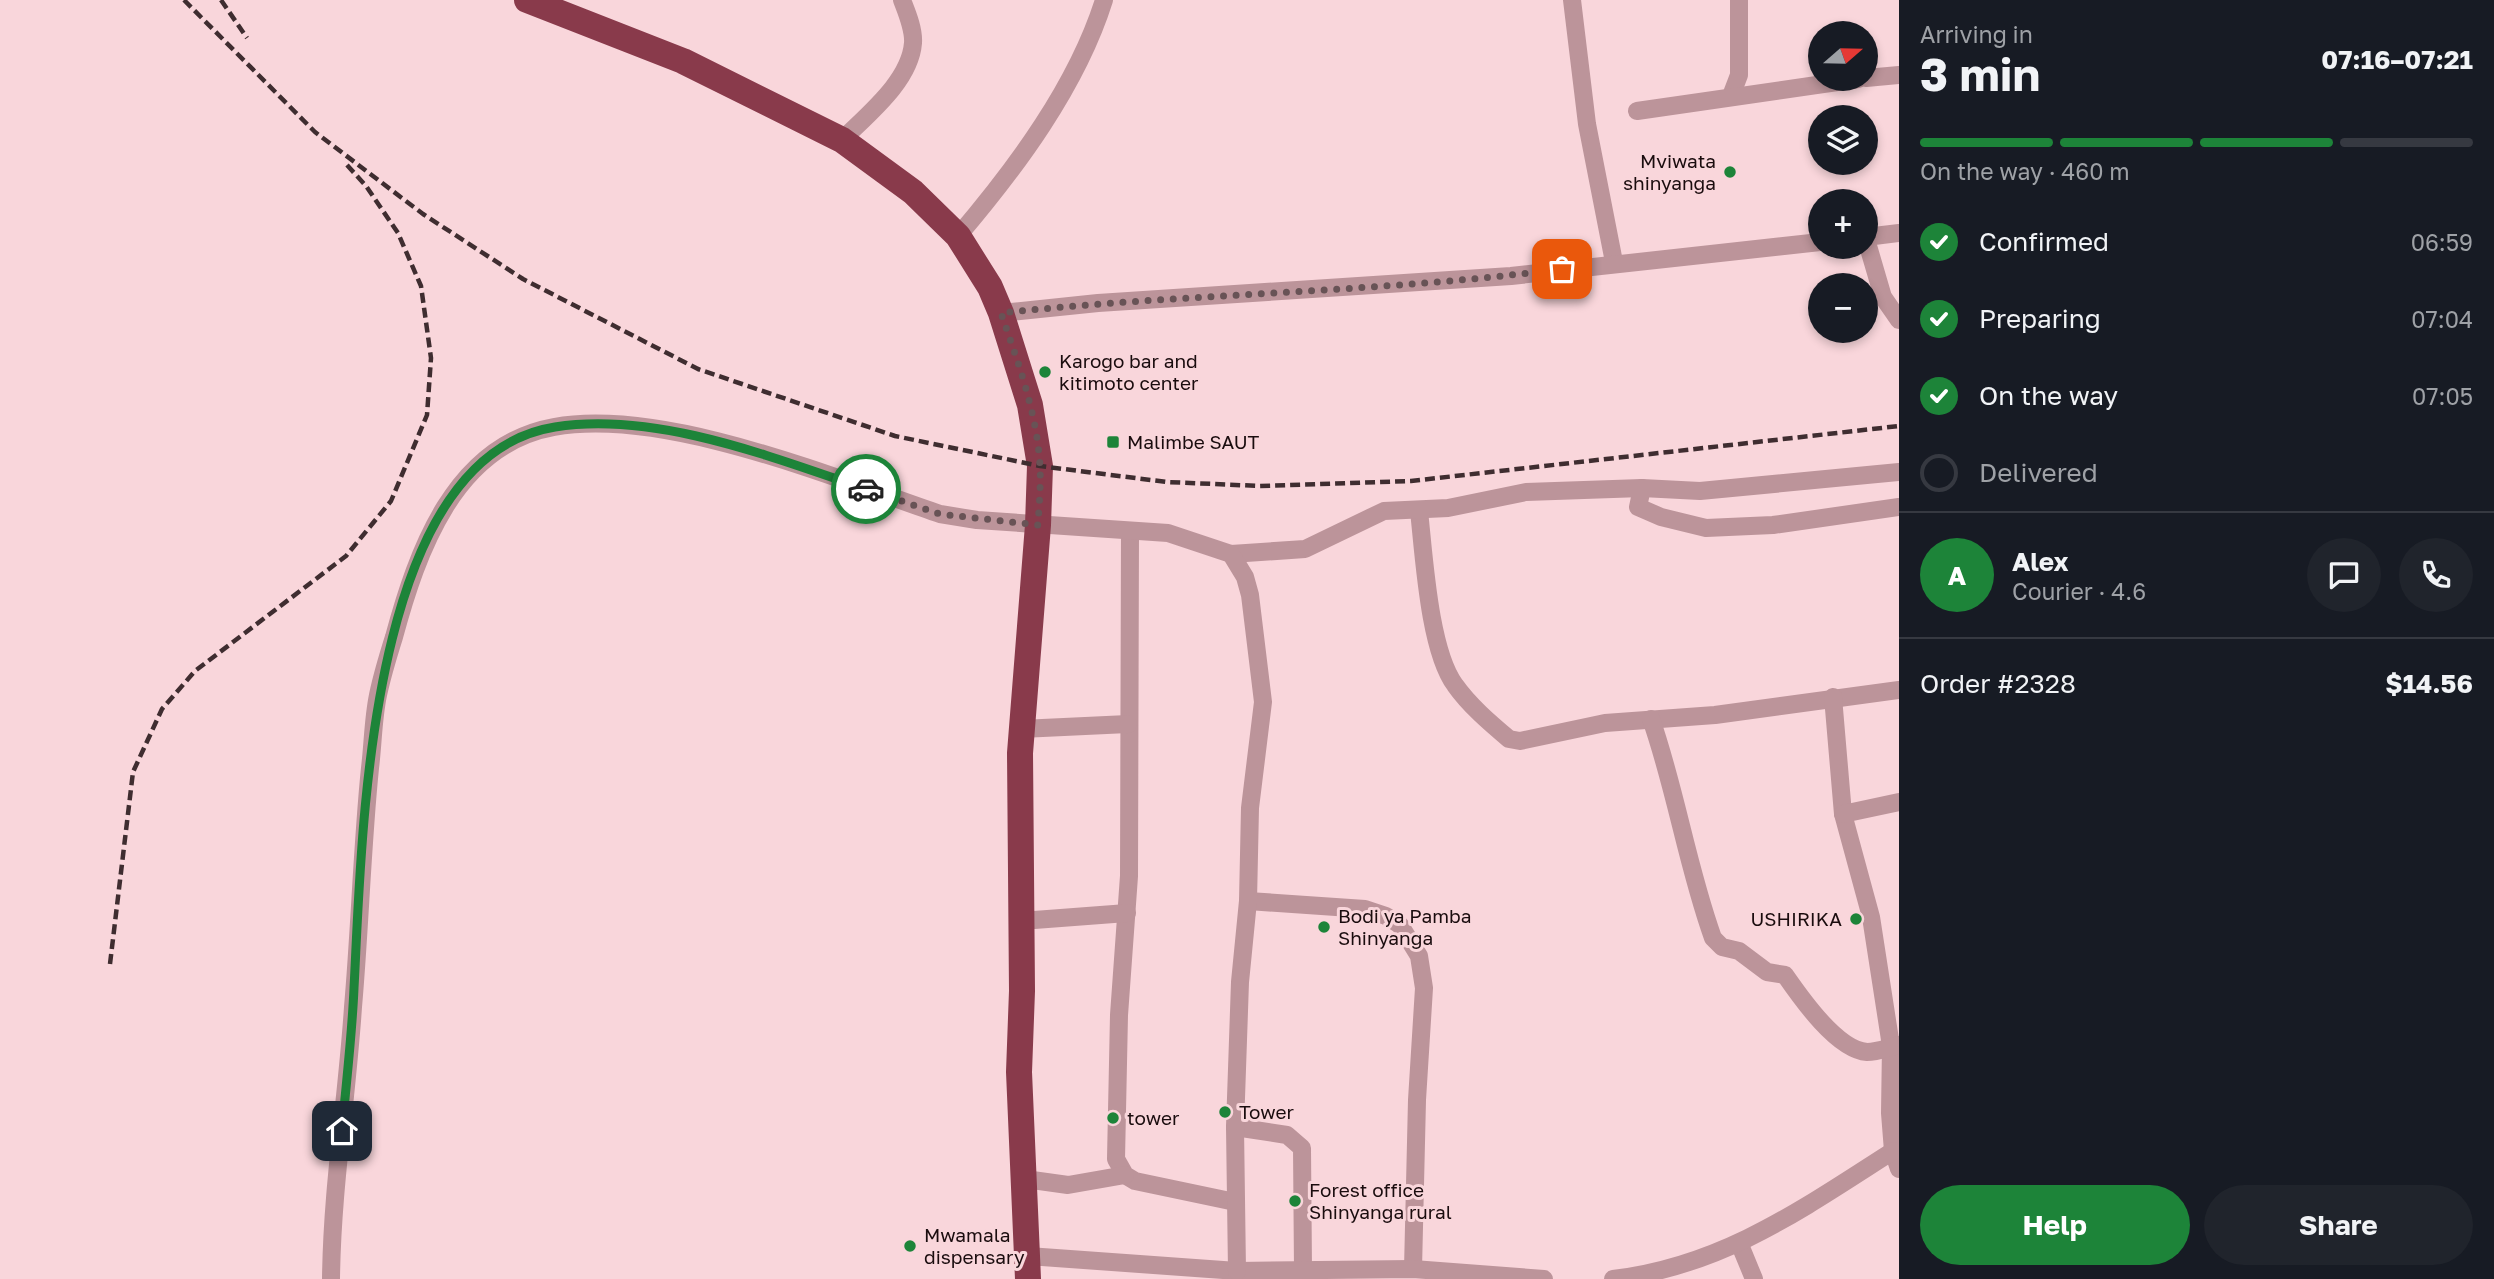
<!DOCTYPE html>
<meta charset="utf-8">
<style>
body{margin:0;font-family:"Golos Text",sans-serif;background:#20242c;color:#f1f3f6;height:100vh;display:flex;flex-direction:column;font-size:26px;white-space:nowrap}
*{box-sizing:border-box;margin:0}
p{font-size:23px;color:#9ea1a6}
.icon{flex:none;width:38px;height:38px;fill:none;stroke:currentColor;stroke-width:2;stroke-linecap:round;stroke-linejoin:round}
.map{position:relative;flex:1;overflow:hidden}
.details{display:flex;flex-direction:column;background:#171b24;width:595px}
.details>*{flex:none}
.needle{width:46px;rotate:70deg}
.controls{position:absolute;left:1808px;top:21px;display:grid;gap:14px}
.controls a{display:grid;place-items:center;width:70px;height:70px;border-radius:50%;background:#171b24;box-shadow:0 4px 10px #0003;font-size:35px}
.pin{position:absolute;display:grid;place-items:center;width:60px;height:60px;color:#fff;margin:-30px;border-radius:14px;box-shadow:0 4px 10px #0006}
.courier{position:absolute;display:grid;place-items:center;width:70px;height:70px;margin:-35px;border:5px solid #1d8439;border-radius:50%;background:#fff;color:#222;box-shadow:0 2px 9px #0007}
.headline em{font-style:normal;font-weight:700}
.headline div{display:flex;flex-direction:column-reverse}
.headline{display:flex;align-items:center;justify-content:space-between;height:119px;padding:0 21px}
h1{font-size:46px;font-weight:700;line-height:52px}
.bar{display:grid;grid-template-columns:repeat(4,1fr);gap:10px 7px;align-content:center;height:84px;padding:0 21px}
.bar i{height:9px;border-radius:5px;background:#363941}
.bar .on{background:#1d8439}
.bar p{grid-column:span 4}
.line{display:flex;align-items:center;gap:18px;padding:0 21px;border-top:2px solid #363941}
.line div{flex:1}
.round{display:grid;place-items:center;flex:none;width:74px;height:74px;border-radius:37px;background:#20242c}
ol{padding:0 21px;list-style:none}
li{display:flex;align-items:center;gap:21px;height:77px}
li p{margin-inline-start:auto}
li .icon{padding:7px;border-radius:50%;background:#1d8439;color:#fff;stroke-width:4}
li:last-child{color:#9ea1a6}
li i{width:38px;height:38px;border:4px solid #363941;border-radius:50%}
.primary-button{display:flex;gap:14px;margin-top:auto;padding:14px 21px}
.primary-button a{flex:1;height:80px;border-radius:42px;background:#1d8439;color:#fff;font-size:28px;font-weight:700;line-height:80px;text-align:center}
.primary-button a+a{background:#20242c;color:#f1f3f6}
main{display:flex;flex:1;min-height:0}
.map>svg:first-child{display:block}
</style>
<main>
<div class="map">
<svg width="1899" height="1279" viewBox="0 0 1899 1279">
<rect width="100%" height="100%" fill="#f9d6db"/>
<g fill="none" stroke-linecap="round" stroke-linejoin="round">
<g stroke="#bc949a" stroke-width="18">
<path d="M 1572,0 L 1587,124 L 1614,262"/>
<path d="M 1866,78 L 1899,75"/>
<path d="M 1731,96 L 1739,75 L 1739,0"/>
<path d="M 1637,111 L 1858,79"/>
<path d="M 842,140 C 868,114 910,81 913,43 C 914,29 907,13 902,0"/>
<path d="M 958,236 C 1016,168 1077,86 1104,0"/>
<path d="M 1866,237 L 1899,233"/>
<path d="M 1866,239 L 1883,297 L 1899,320"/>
<path d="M 1001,313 L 1098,303 L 1511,276 L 1820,242"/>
<path d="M 1642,488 L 1638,507 L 1661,517 L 1706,528 L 1773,525 L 1899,507"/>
<path d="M 1419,511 C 1424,555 1429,650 1455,685 C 1469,705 1490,723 1509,739 L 1520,741 L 1605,723 L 1715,715 L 1899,690"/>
<path d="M 1130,531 L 1129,876 L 1119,1015 L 1116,1159 L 1125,1175 L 1135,1181 L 1235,1202"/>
<path d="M 1231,554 L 1305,549 L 1384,511 L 1448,508 L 1526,492 L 1642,488 L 1700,491 L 1899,472"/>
<path d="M 1833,697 L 1843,814 L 1871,917 L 1891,1046 L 1890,1113 L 1893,1151 L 1899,1169"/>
<path d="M 1651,719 C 1676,790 1687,866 1713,938 L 1722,947 L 1739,951 L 1767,972 L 1785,975 C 1801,998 1837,1050 1867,1052 C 1878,1052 1889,1047 1899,1045"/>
<path d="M 1021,729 L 1128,724"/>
<path d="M 1843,814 L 1899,802"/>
<path d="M 1248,901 L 1365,909 L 1386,916 L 1400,925 L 1419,956 L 1424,988 L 1417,1100 L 1413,1269"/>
<path d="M 1021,921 L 1127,913"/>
<path d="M 1235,1127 L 1287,1135 L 1302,1148 L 1303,1270"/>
<path d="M 1025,1179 L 1068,1185 L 1125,1175"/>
<path d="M 1740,1245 L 1754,1279"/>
<path d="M 1028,1256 L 1237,1271 L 1413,1269 L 1544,1279"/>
<path d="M 331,1279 C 332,1188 347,1098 353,1007 C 360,927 362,847 370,768 C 373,744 373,719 378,695 C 382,676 388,656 394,637 C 417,552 454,445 554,427 C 664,407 834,478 940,514 L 977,520 L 1168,533 L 1231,554 L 1245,577 L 1250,595 L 1263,702 L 1250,808 L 1248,901 L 1240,982 L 1235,1127 L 1237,1271"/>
<path d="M 1613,1279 C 1723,1266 1802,1209 1893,1151"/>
</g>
<path stroke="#893a4b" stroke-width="26" d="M 527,0 L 683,61 L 842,140 L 913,192 L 958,236 L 990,287 L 1001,313 L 1030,405 L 1040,466 L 1038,525 L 1020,753 L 1022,991 L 1019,1072 L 1028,1279"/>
<g stroke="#3f2d30" stroke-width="4.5" stroke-dasharray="10 5" stroke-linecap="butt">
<path d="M 184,0 L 315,132 L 423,214 L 523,279 L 698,369 L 895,436 L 1040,466 L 1167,482 L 1260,486 L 1411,481 L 1899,426"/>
<path d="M 221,0 L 247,38"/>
<path d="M 110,964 L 133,772 L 162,709 L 195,671 L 346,556 L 391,501 L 427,415 L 431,358 L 421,286 L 398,233 L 366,186 L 347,165"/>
</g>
</g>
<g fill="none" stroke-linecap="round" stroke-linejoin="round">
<path stroke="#685356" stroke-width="7" stroke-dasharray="0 12.6" d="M 866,489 L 940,514 L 1038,525 C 1039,506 1041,485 1040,466 C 1037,413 1018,362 1001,313 C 1188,293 1376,293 1562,269"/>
<path stroke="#1d8439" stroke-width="9" d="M 342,1131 C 346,1084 352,1036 354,988 C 362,843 365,457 555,427 C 656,411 771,457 866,489"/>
</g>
<g fill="#1d8439" stroke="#f9d6db" stroke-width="2.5">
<circle cx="1730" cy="172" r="7"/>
<circle cx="1045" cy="372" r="7"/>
<rect x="1106" y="435" width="14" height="14" rx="3.5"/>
<circle cx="1856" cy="919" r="7"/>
<circle cx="1324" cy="927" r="7"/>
<circle cx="1225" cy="1112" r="7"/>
<circle cx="1113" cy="1118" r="7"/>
<circle cx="1295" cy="1201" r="7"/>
<circle cx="910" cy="1246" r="7"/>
</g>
<g text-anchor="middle" stroke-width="6" stroke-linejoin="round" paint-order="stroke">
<g font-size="19" fill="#1a0c0e" stroke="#f9d6db" text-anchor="start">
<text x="1716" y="168" text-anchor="end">Mviwata<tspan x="1716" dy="22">shinyanga</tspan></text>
<text x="1059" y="368">Karogo bar and<tspan x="1059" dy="22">kitimoto center</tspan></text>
<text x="1127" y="449">Malimbe SAUT</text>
<text x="1338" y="923">Bodi ya Pamba<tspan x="1338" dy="22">Shinyanga</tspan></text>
<text x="1842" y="926" text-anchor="end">USHIRIKA</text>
<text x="1239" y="1119">Tower</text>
<text x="1127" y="1125">tower</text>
<text x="1309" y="1197">Forest office<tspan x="1309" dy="22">Shinyanga rural</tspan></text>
<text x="924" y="1242">Mwamala<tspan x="924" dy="22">dispensary</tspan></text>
</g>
</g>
</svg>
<div class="controls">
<a><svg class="needle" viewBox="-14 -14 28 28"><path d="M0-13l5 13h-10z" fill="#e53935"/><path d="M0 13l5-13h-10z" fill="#9ea1a6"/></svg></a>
<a><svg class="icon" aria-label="layers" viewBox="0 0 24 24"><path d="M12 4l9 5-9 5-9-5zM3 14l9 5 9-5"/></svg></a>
<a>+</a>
<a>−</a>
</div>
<div class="pin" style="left:1562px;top:269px;background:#ea580c"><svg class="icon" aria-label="bag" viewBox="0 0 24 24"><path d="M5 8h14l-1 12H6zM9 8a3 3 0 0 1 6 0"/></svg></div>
<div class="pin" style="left:342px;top:1131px;background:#1f2937"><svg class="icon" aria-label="home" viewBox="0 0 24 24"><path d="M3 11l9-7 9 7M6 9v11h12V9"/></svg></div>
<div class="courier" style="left:866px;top:489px"><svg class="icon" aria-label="car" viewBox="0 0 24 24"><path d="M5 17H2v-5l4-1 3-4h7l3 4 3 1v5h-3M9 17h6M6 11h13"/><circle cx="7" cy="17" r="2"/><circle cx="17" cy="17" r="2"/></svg></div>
</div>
<section class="details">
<div class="headline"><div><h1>3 min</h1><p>Arriving in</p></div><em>07:16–07:21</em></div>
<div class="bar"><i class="on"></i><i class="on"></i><i class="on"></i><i></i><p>On the way · 460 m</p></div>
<ol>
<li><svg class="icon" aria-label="check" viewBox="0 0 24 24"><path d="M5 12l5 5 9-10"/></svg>Confirmed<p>06:59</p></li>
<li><svg class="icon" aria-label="check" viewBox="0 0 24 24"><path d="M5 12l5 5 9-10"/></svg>Preparing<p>07:04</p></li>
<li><svg class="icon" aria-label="check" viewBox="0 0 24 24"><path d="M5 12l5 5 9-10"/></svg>On the way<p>07:05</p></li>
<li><i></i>Delivered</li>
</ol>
<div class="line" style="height:126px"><b class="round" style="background:#1d8439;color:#fff">A</b><div><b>Alex</b><p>Courier · 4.6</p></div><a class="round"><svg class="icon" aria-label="chat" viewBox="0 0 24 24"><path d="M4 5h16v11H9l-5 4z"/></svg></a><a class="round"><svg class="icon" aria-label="phone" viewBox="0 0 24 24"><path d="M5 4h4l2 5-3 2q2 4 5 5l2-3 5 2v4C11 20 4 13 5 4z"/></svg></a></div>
<div class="line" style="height:91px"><div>Order #2328</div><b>$14.56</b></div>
<div class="primary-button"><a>Help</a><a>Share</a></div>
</section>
</main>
